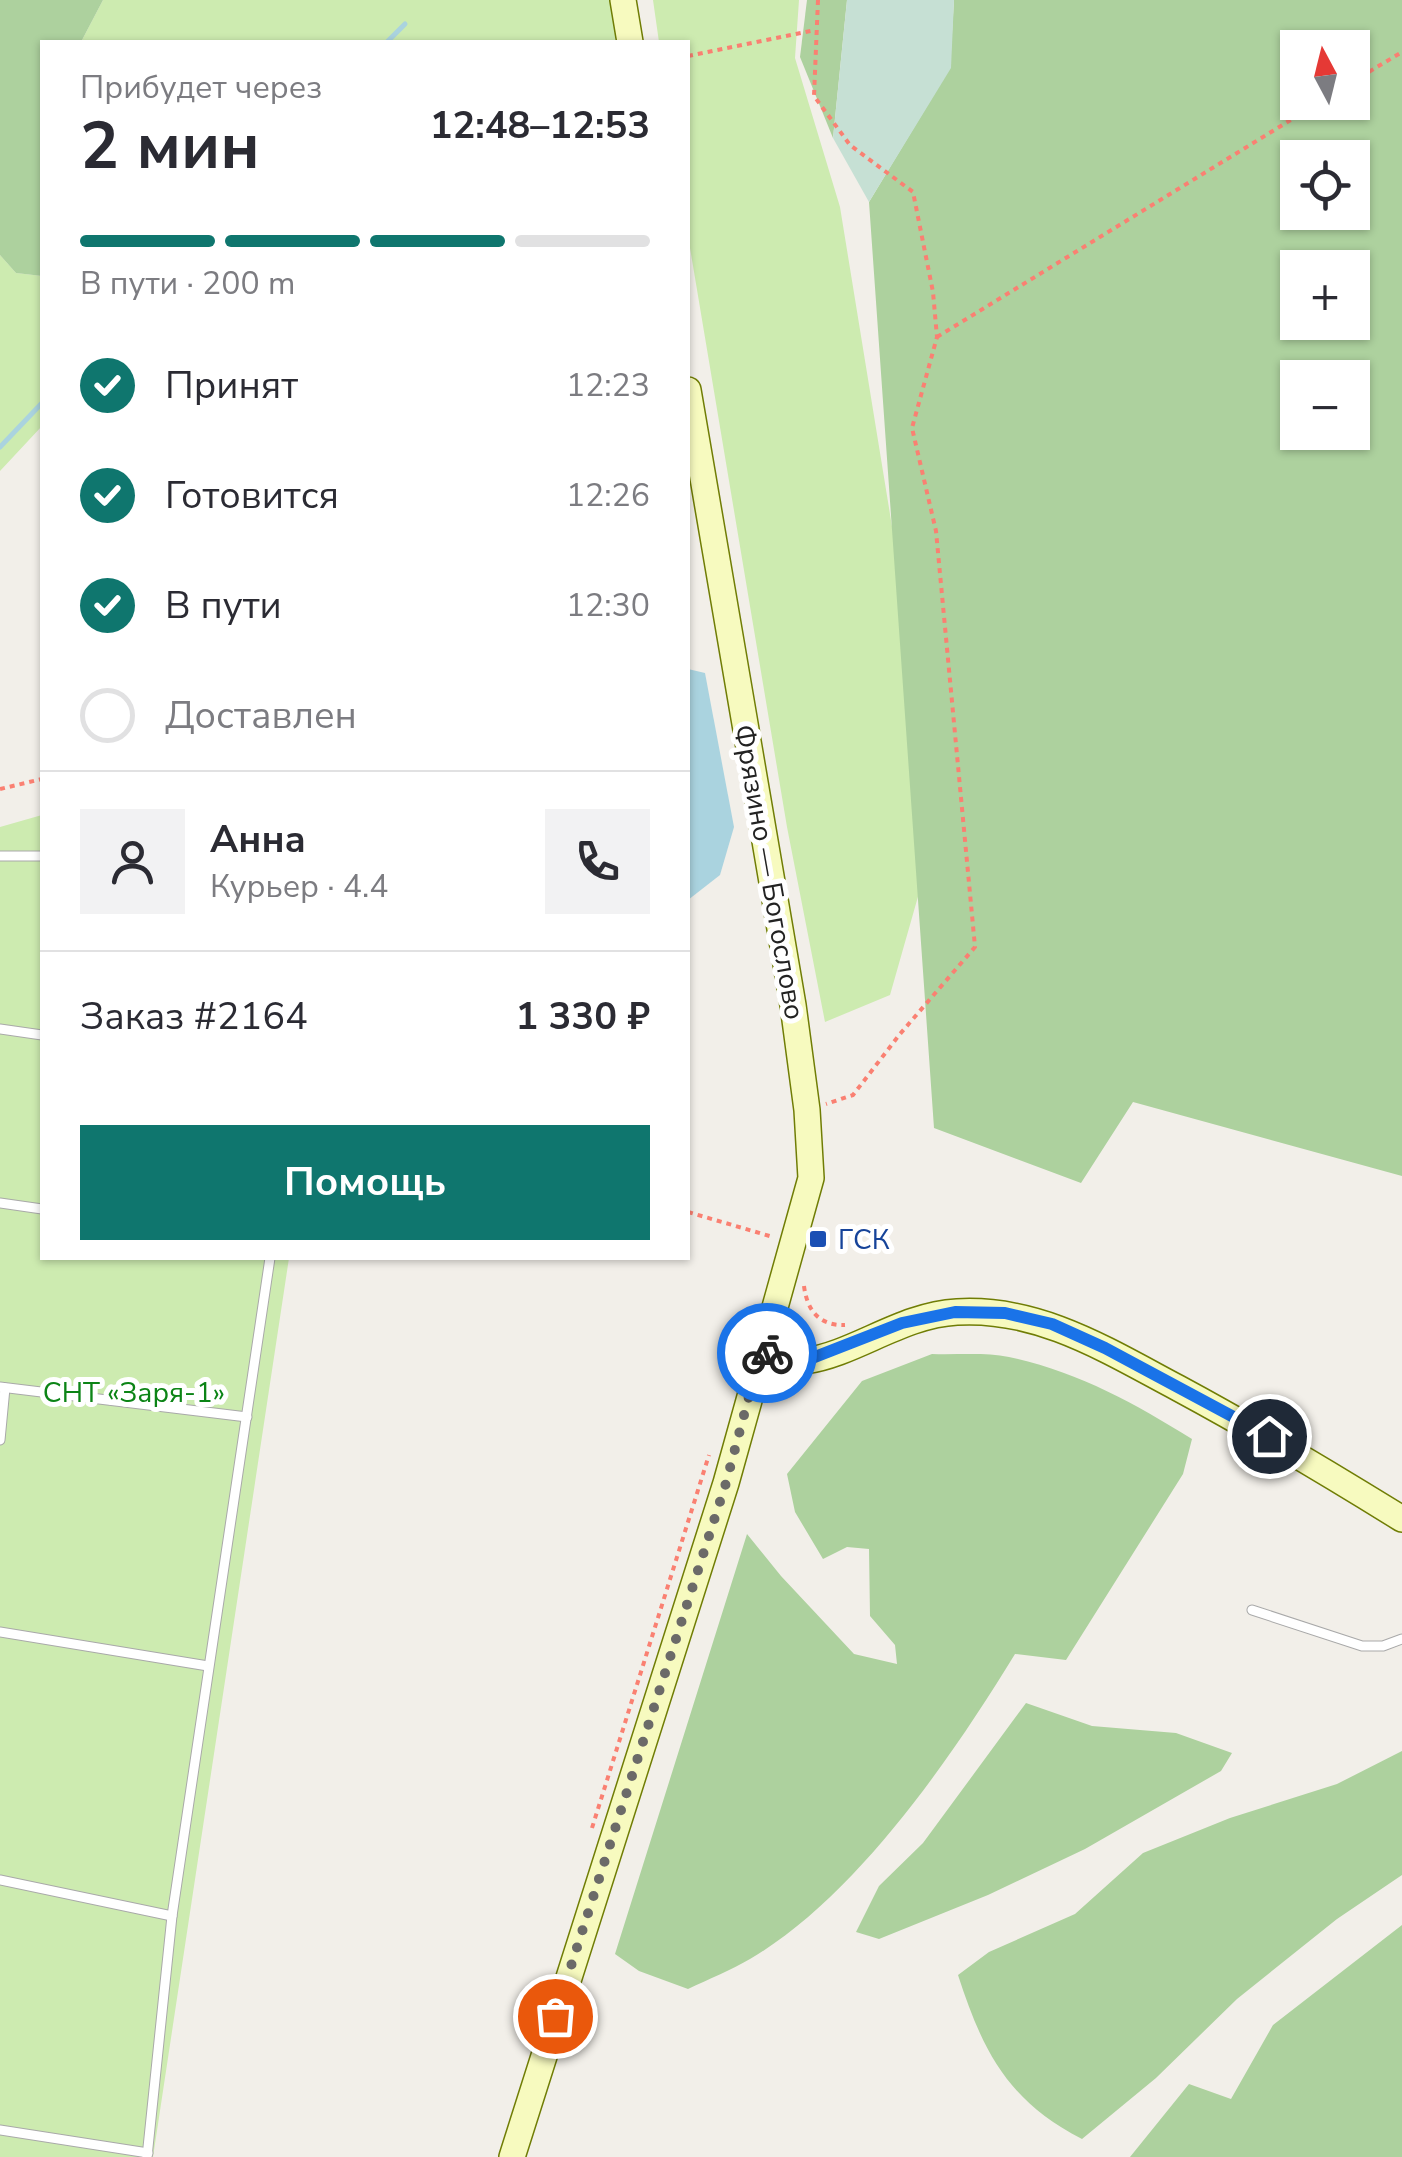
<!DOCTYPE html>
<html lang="ru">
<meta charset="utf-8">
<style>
body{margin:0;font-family:"Nunito Sans",sans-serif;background:#f2f2f3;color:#2b2b33;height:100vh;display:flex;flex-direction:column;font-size:38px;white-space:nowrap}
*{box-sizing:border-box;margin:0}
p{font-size:32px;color:#7c7c81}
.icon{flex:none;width:55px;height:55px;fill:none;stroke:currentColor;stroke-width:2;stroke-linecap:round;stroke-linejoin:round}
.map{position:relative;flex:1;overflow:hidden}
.panel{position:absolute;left:40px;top:40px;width:650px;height:1220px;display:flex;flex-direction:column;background:#fff;border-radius:0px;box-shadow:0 2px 8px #0004}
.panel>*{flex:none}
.needle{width:65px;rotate:353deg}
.tools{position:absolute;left:1280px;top:30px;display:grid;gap:20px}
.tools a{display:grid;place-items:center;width:90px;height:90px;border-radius:0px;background:#fff;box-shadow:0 2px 8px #0004;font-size:50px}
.pin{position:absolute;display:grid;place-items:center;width:85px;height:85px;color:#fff;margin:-42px;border:5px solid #fff;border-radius:50%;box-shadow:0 2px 10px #0007}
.courier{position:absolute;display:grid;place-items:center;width:100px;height:100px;margin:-50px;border:8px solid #1a73e8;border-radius:50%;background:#fff;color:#222;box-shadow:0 2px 12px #0007}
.overview em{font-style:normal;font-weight:700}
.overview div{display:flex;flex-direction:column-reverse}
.overview{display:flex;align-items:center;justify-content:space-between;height:170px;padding:0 40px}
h1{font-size:65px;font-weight:700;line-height:75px}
.bar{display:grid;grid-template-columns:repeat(4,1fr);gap:15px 10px;align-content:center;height:120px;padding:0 40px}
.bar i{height:12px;border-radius:8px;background:#e1e1e2}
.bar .on{background:#0f766e}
.bar p{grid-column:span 4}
.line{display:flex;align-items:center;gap:25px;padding:0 40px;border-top:2px solid #e1e1e2}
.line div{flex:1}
.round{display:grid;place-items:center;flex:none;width:105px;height:105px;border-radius:0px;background:#f2f2f3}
ol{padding:0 40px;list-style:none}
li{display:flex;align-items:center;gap:30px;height:110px}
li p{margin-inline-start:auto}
li .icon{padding:10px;border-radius:50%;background:#0f766e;color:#fff;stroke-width:4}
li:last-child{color:#7c7c81}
li i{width:55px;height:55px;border:5px solid #e1e1e2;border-radius:50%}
.action{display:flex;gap:20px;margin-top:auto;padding:20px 40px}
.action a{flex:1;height:115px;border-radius:0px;background:#0f766e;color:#fff;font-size:40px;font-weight:700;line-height:115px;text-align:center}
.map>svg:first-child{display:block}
</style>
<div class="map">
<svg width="1402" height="2157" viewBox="0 0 1402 2157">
<rect width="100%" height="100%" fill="#f2efe9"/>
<g fill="#cdebb0">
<path d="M 103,0 L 611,0 L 616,42 L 81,42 Z"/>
<path d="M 653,0 L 799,0 L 795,58 L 840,207 L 896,551 L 925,872 L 890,995 L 825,1022 L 787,827 L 688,236 L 688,42 L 659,42 Z"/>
<path d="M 0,255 L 16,273 L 42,276 L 42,426 L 0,471 Z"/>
<path d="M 42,815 L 42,1258 L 289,1258 L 153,2157 L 0,2157 L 0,827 Z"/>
</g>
<g fill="#add19e" fill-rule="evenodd">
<path d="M 0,0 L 103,0 L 81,42 L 42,42 L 42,276 L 16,273 L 0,255 Z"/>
<path d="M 807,0 L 847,0 L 833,138 L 800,57 Z"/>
<path d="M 954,0 L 1402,0 L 1402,1176 L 1133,1102 L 1081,1183 L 934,1128 L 869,202 L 950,68 ZM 1298,48 L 1352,48 L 1352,102 L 1298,102 ZM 1298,158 L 1352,158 L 1352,212 L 1298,212 ZM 1298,268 L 1352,268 L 1352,322 L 1298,322 ZM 1298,378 L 1352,378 L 1352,432 L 1298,432 Z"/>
<path d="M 932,1354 C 957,1355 985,1352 1009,1357 C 1076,1371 1134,1403 1192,1439 L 1183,1474 L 1066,1660 L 1015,1654 C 952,1757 856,1897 750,1959 C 731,1970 709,1979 688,1989 L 639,1971 L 615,1954 L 747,1534 L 781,1576 L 854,1654 L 897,1664 L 895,1645 L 870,1616 L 869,1549 L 847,1547 L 823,1559 L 795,1512 L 787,1474 L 862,1381 Z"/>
<path d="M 1026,1703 L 1092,1726 L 1176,1733 L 1232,1753 L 1221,1771 L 1085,1849 L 988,1895 L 879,1939 L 856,1932 L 879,1886 L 923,1843 Z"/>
<path d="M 1402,1751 L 1402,1875 L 1337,1919 L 1237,1999 L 1156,2078 L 1082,2139 C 1008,2101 983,2052 958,1975 L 989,1952 L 1075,1914 L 1143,1853 L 1230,1818 L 1337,1784 Z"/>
<path d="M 1402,1925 L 1402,2157 L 1130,2157 L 1189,2084 L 1231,2099 L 1273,2025 Z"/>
</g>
<path fill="#c6e0d4" d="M 847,0 L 954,0 L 951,68 L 869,202 L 833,138 Z"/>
<path fill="#aad3df" d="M 688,669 L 705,673 L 734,827 L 720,875 L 688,900 Z"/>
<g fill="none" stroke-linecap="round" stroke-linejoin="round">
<g stroke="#aad3df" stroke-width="5">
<path d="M 387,42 L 405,24"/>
<path d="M 0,447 L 42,403"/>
</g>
<defs>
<g id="lane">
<path d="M 0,856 L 42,856"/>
<path d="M 0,1029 L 42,1035"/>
<path d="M 0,1203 L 42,1209"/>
<path d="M 0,1387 L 247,1417"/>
<path d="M 0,1440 L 5,1388"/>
<path d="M 1252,1610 L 1362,1646 L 1383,1646 L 1402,1639"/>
<path d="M 0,1632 L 208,1666"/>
<path d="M 0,1880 L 172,1916"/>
<path d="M 0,2130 L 148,2153"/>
<path d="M 147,2157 L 172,1916 L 270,1258"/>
</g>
<g id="secondary">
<path d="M 623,0 L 630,42"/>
<path d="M 761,1351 C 774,1355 792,1363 805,1361 C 855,1354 901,1315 957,1312 C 1039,1307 1108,1351 1178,1388 C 1254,1429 1328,1473 1402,1519"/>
<path d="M 512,2157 L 726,1483 L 811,1178 L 807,1110 L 793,1005 L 688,390"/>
</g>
</defs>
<use href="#lane" stroke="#a9a9a9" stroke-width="11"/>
<use href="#secondary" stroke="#707d05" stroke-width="28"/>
<g stroke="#fa8072" stroke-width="4" stroke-dasharray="5 5" stroke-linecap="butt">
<path d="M 818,0 L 814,96 L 850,145 L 913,192 L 933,292 L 937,337 L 912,428 L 936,531 L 975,947 L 900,1034 L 853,1095 L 826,1104"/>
<path d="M 688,56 L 815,30"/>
<path d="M 1352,82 L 1402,52"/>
<path d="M 937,337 L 1320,102"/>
<path d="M 0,789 L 42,779"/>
<path d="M 688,1212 L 773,1237"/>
<path d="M 804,1286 C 807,1310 819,1326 845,1325"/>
<path d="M 592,1828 L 709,1455"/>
</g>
<use href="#lane" stroke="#fff" stroke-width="9"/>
<use href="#secondary" stroke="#f7fabf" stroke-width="25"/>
</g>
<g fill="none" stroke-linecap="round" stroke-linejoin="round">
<path stroke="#6b6a68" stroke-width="10" stroke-dasharray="0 18" d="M 555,2016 L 726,1483 L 761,1351 L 767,1353"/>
<path stroke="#1a73e8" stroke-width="12" d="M 767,1353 L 802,1362 L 902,1323 L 955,1312 L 1005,1313 L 1052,1324 L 1105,1348 L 1269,1436"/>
</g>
<rect fill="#1a4fb4" stroke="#fff" stroke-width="4" x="808" y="1229" width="20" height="20" rx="5"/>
<g text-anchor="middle" stroke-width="10" stroke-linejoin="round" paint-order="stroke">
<g font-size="28" fill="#222" stroke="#fff">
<text transform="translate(770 872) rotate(80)" y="10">Фрязино — Богослово</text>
</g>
<g font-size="28" fill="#164399" stroke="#fff" text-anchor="start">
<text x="838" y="1249">ГСК</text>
</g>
<g font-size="28" fill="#0c8416" stroke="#fff">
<text x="134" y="1402">СНТ «Заря-1»</text>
</g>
</g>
</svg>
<div class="tools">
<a><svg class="needle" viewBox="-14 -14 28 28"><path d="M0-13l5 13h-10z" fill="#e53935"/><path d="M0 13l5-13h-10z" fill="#7c7c81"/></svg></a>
<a><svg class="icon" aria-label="locate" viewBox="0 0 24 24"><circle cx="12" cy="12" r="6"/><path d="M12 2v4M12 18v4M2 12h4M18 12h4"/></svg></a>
<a>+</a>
<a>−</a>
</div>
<div class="pin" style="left:555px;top:2016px;background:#ea580c"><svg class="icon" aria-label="bag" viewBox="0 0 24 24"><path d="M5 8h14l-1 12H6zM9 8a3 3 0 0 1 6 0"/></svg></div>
<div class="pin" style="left:1269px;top:1436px;background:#1f2937"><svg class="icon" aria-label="home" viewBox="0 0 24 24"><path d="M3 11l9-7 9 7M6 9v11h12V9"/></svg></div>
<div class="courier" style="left:767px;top:1353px"><svg class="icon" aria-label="bike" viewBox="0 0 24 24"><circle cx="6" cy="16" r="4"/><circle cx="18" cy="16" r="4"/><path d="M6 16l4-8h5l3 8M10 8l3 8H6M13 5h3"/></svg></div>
<section class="panel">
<div class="overview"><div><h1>2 мин</h1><p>Прибудет через</p></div><em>12:48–12:53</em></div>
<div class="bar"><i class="on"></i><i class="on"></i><i class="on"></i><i></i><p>В пути · 200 m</p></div>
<ol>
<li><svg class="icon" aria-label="check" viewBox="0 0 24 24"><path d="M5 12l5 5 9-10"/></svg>Принят<p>12:23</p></li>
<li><svg class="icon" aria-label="check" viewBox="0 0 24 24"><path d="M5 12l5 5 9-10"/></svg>Готовится<p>12:26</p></li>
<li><svg class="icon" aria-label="check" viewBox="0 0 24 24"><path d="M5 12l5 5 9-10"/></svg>В пути<p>12:30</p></li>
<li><i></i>Доставлен</li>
</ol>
<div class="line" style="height:180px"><a class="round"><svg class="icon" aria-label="person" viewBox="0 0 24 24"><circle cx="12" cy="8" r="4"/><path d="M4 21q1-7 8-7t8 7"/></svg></a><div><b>Анна</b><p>Курьер · 4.4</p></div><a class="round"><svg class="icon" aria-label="phone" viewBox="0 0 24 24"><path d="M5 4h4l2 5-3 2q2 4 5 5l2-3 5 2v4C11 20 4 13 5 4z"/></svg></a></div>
<div class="line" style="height:130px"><div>Заказ #2164</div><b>1 330 ₽</b></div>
<div class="action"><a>Помощь</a></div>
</section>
</div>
